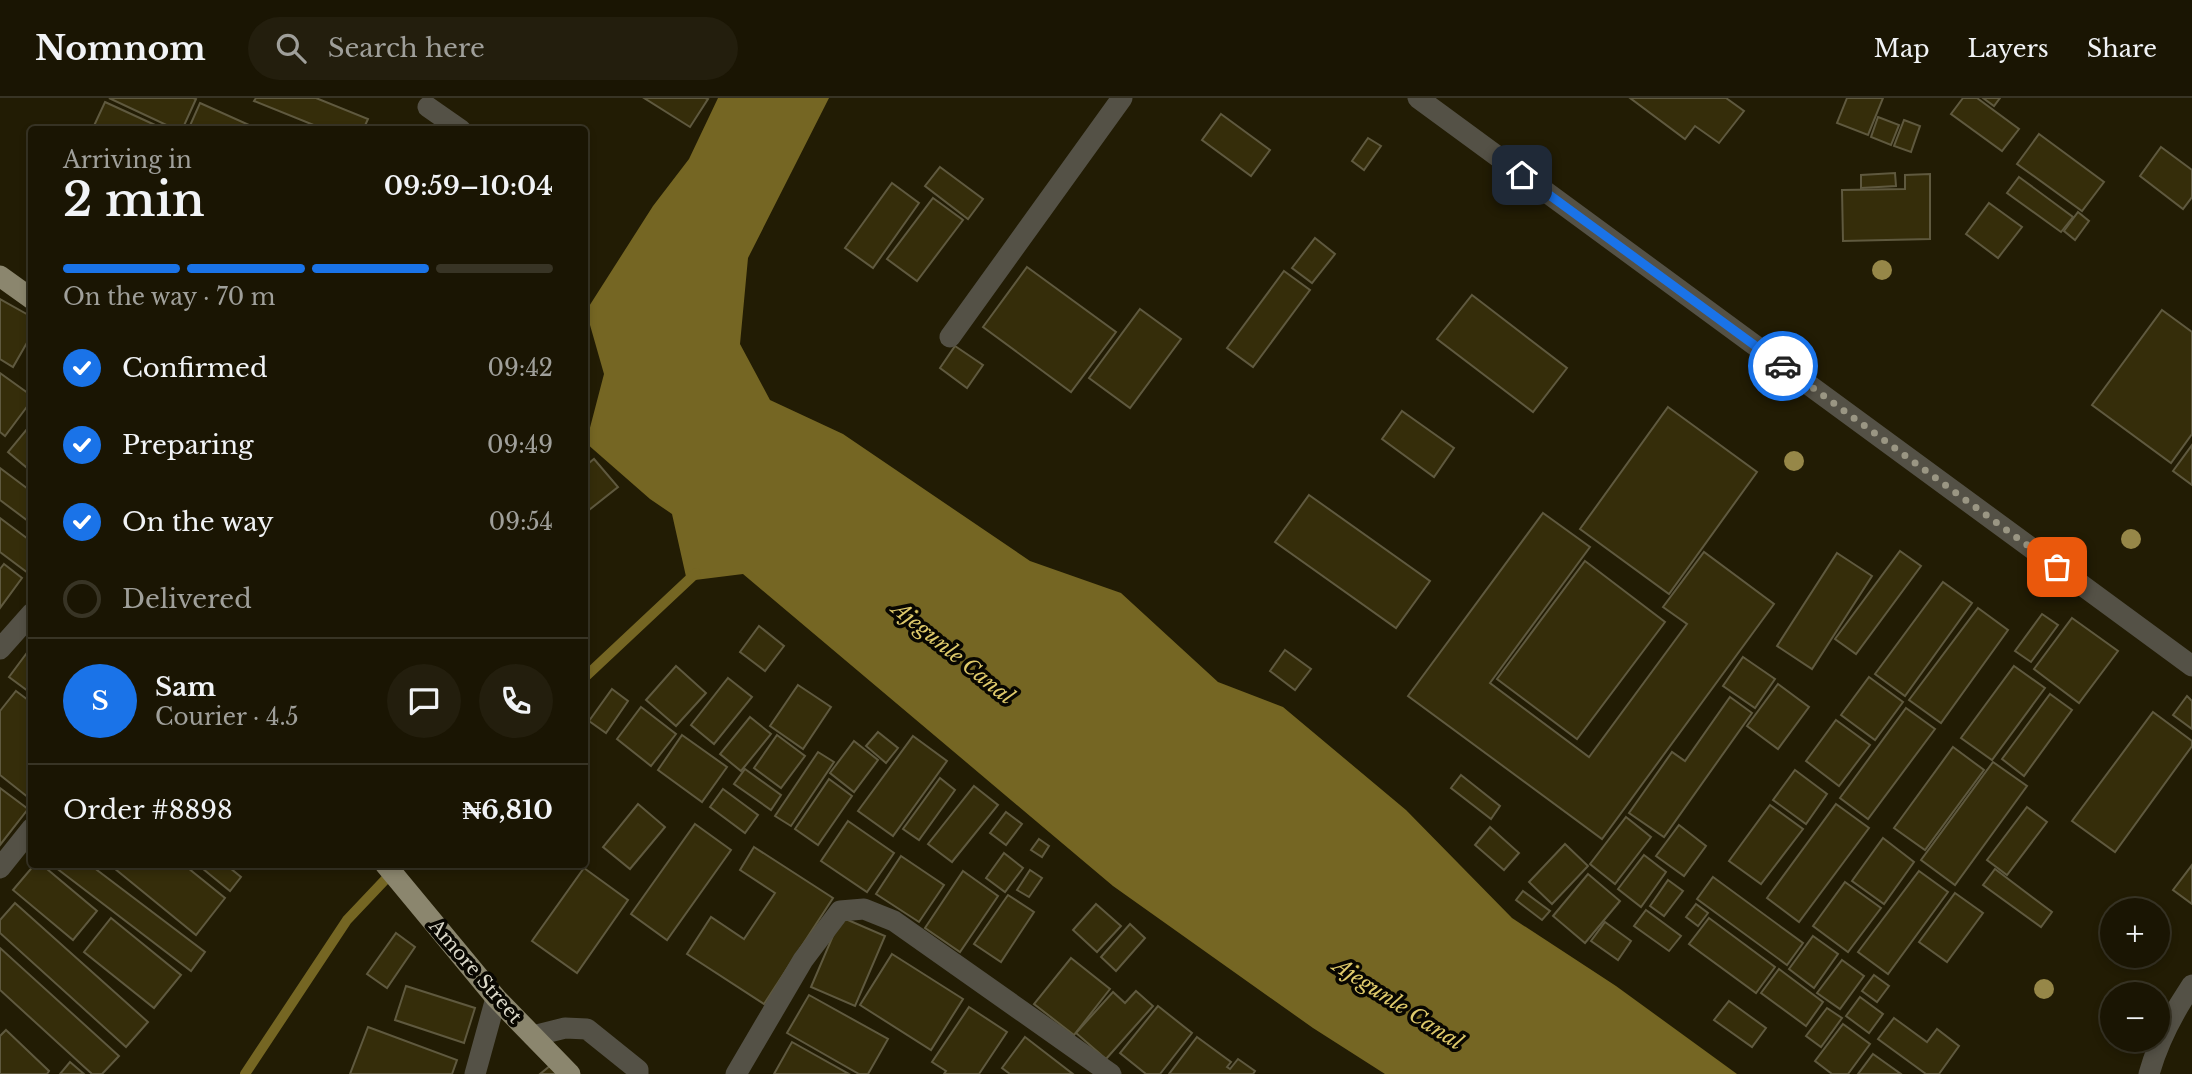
<!DOCTYPE html>
<meta charset="utf-8">
<style>
body{margin:0;font-family:"Libre Baskerville",serif;background:#231e0d;color:#f1f3f6;height:100vh;display:flex;flex-direction:column;font-size:26px;white-space:nowrap}
*{box-sizing:border-box;margin:0}
p{font-size:23px;color:#9f9f9a}
.icon{flex:none;width:38px;height:38px;fill:none;stroke:currentColor;stroke-width:2;stroke-linecap:round;stroke-linejoin:round}
.map{position:relative;flex:1;overflow:hidden}
.drawer{position:absolute;left:28px;top:28px;width:560px;height:742px;display:flex;flex-direction:column;background:#1a1503;border-radius:7px;box-shadow:0 4px 10px #0003,0 0 0 2px #383425}
.drawer>*{flex:none}
.tools{position:absolute;left:2100px;top:800px;display:grid;gap:14px}
.tools a{display:grid;place-items:center;width:70px;height:70px;border-radius:50%;background:#1a1503;box-shadow:0 4px 10px #0003,0 0 0 2px #383425;font-size:35px}
.pin{position:absolute;display:grid;place-items:center;width:60px;height:60px;color:#fff;margin:-30px;border-radius:14px;box-shadow:0 4px 10px #0006}
.courier{position:absolute;display:grid;place-items:center;width:70px;height:70px;margin:-35px;border:5px solid #1a73e8;border-radius:50%;background:#fff;color:#222;box-shadow:0 2px 9px #0007}
.head em{font-style:normal;font-weight:600}
.head div{display:flex;flex-direction:column-reverse}
.head{display:flex;align-items:center;justify-content:space-between;height:119px;padding:0 35px}
h1{font-size:46px;font-weight:600;line-height:52px}
.bar{display:grid;grid-template-columns:repeat(4,1fr);gap:10px 7px;align-content:center;height:84px;padding:0 35px}
.bar i{height:9px;border-radius:5px;background:#383425}
.bar .active{background:#1a73e8}
.bar p{grid-column:span 4}
.line{display:flex;align-items:center;gap:18px;padding:0 35px;border-top:2px solid #383425}
.line div{flex:1}
.round{display:grid;place-items:center;flex:none;width:74px;height:74px;border-radius:37px;background:#231e0d}
ol{padding:0 35px;list-style:none}
li{display:flex;align-items:center;gap:21px;height:77px}
li p{margin-inline-start:auto}
li .icon{padding:7px;border-radius:50%;background:#1a73e8;color:#fff;stroke-width:4}
li:last-child{color:#9f9f9a}
li i{width:38px;height:38px;border:4px solid #383425;border-radius:50%}
header{display:flex;align-items:center;gap:42px;box-sizing:border-box;height:98px;padding:0 35px;background:#1a1503;border-bottom:2px solid #383425}
header strong{font-size:33px}
nav{display:flex;gap:38px;margin-inline-start:auto;font-size:24px}
.search{width:490px;height:63px;background:#231e0d;display:flex;align-items:center;gap:18px;box-sizing:border-box;padding:0 24px;border-radius:38px;color:#9f9f9a;font-size:26px}
.map>svg:first-child{display:block}
</style>
<header>
<strong>Nomnom</strong>
<div class="search"><svg class="icon" aria-label="search" viewBox="0 0 24 24"><circle cx="10" cy="10" r="6"/><path d="M15 15l6 6"/></svg>Search here</div>
<nav><a>Map</a><a>Layers</a><a>Share</a></nav>
</header>
<div class="map">
<svg width="2192" height="976" viewBox="0 0 2192 976">
<rect width="100%" height="100%" fill="#221c04"/>
<path fill="#756623" d="M 718,0 L 829,0 L 748,160 L 740,246 L 770,302 L 843,336 L 1030,463 L 1121,495 L 1218,584 L 1283,609 L 1406,712 L 1512,820 L 1616,888 L 1737,976 L 1385,976 L 1313,930 L 1113,788 L 743,476 L 687,483 L 672,416 L 650,401 L 586,345 L 604,276 L 586,213 L 653,108 L 689,61 Z"/>
<g fill="none" stroke-linecap="round" stroke-linejoin="round">
<g stroke="#756623" stroke-width="10">
<path d="M 584,580 L 696,475"/>
<path d="M 245,976 L 347,822 L 400,766"/>
</g>
</g>
<g fill="#352d0a" stroke="#5f593f" stroke-width="2">
<path d="M 109,0 L 193,0 L 196,1 L 182,32 L 177,32 Z"/>
<path d="M 256,0 L 316,0 L 368,21 L 363,32 L 326,32 L 254,3 Z"/>
<path d="M 644,0 L 705,0 L 708,1 L 690,29 Z"/>
<path d="M 1630,0 L 1726,0 L 1744,13 L 1719,45 L 1695,28 L 1685,41 Z"/>
<path d="M 1847,0 L 1883,0 L 1868,37 L 1837,25 Z"/>
<path d="M 1963,0 L 1977,0 L 2019,31 L 2002,53 L 1951,16 Z"/>
<path d="M 1983,0 L 2000,0 L 1994,8 Z"/>
<path d="M 105,4 L 166,32 L 92,32 Z"/>
<path d="M 200,5 L 260,32 L 188,32 Z"/>
<path d="M 1221,16 L 1270,52 L 1251,78 L 1202,42 Z"/>
<path d="M 1878,19 L 1899,27 L 1891,47 L 1871,39 Z"/>
<path d="M 1904,22 L 1920,28 L 1911,54 L 1894,48 Z"/>
<path d="M 2039,36 L 2104,84 L 2082,113 L 2017,66 Z"/>
<path d="M 1368,40 L 1381,48 L 1364,72 L 1352,63 Z"/>
<path d="M 2161,49 L 2192,72 L 2192,99 L 2183,111 L 2140,78 Z"/>
<path d="M 940,69 L 983,101 L 968,121 L 925,88 Z"/>
<path d="M 1895,75 L 1896,88 L 1861,90 L 1861,77 Z"/>
<path d="M 1930,76 L 1930,141 L 1843,143 L 1842,92 L 1905,91 L 1905,77 Z"/>
<path d="M 2019,79 L 2073,119 L 2061,134 L 2007,95 Z"/>
<path d="M 892,85 L 919,105 L 873,170 L 845,150 Z"/>
<path d="M 933,100 L 963,122 L 917,183 L 887,161 Z"/>
<path d="M 1989,105 L 2022,129 L 1998,160 L 1966,136 Z"/>
<path d="M 2078,114 L 2089,123 L 2075,142 L 2064,133 Z"/>
<path d="M 1315,140 L 1335,156 L 1312,185 L 1292,170 Z"/>
<path d="M 1027,169 L 1116,234 L 1071,294 L 983,229 Z"/>
<path d="M 1284,173 L 1310,192 L 1253,269 L 1227,250 Z"/>
<path d="M 1472,197 L 1567,270 L 1533,314 L 1437,241 Z"/>
<path d="M 0,201 L 32,219 L 32,236 L 13,269 L 0,261 Z"/>
<path d="M 1140,211 L 1181,241 L 1130,310 L 1089,280 Z"/>
<path d="M 2162,212 L 2192,234 L 2192,336 L 2171,365 L 2092,307 Z"/>
<path d="M 955,248 L 983,267 L 967,290 L 940,270 Z"/>
<path d="M 0,275 L 32,298 L 32,302 L 5,338 L 0,334 Z"/>
<path d="M 1668,309 L 1757,374 L 1669,496 L 1580,431 Z"/>
<path d="M 1402,313 L 1454,350 L 1434,379 L 1382,341 Z"/>
<path d="M 32,325 L 32,374 L 8,354 Z"/>
<path d="M 2192,347 L 2192,387 L 2173,373 Z"/>
<path d="M 594,361 L 618,389 L 584,416 L 584,369 Z"/>
<path d="M 0,370 L 32,394 L 32,426 L 0,402 Z"/>
<path d="M 1309,397 L 1430,483 L 1396,530 L 1275,444 Z"/>
<path d="M 1543,415 L 1590,449 L 1490,585 L 1589,659 L 1687,526 L 1663,509 L 1704,454 L 1774,506 L 1602,741 L 1408,598 Z"/>
<path d="M 0,420 L 32,444 L 32,478 L 0,454 Z"/>
<path d="M 1900,453 L 1921,468 L 1856,556 L 1835,541 Z"/>
<path d="M 1837,455 L 1872,478 L 1812,571 L 1777,548 Z"/>
<path d="M 1585,463 L 1665,524 L 1577,641 L 1497,581 Z"/>
<path d="M 4,466 L 22,480 L 0,510 L 0,471 Z"/>
<path d="M 1943,484 L 1972,505 L 1905,598 L 1875,576 Z"/>
<path d="M 1978,510 L 2008,532 L 1941,625 L 1909,602 Z"/>
<path d="M 2042,516 L 2058,527 L 2031,564 L 2015,553 Z"/>
<path d="M 2072,520 L 2118,553 L 2079,605 L 2034,571 Z"/>
<path d="M 759,528 L 784,548 L 765,573 L 740,554 Z"/>
<path d="M 32,548 L 32,596 L 9,579 Z"/>
<path d="M 1285,552 L 1311,571 L 1295,592 L 1270,573 Z"/>
<path d="M 1743,559 L 1775,581 L 1755,610 L 1723,588 Z"/>
<path d="M 676,568 L 706,595 L 676,628 L 646,602 Z"/>
<path d="M 2014,568 L 2045,590 L 1992,662 L 1961,640 Z"/>
<path d="M 1869,579 L 1903,604 L 1875,642 L 1841,617 Z"/>
<path d="M 728,580 L 752,599 L 714,646 L 691,627 Z"/>
<path d="M 1778,586 L 1809,609 L 1778,651 L 1747,628 Z"/>
<path d="M 798,587 L 831,609 L 803,651 L 770,628 Z"/>
<path d="M 612,591 L 628,603 L 606,635 L 589,623 Z"/>
<path d="M 16,593 L 32,605 L 32,698 L 29,700 L 0,677 L 0,613 Z"/>
<path d="M 2050,596 L 2072,612 L 2024,678 L 2002,661 Z"/>
<path d="M 2187,598 L 2192,603 L 2192,631 L 2173,617 Z"/>
<path d="M 1730,599 L 1752,615 L 1664,739 L 1629,715 L 1672,654 L 1685,663 Z"/>
<path d="M 641,609 L 676,636 L 651,668 L 617,641 Z"/>
<path d="M 1906,610 L 1935,631 L 1868,721 L 1840,700 Z"/>
<path d="M 2153,614 L 2192,643 L 2192,648 L 2115,754 L 2072,723 Z"/>
<path d="M 750,619 L 771,636 L 741,673 L 720,656 Z"/>
<path d="M 1836,622 L 1870,647 L 1839,688 L 1806,663 Z"/>
<path d="M 878,634 L 898,650 L 886,665 L 866,648 Z"/>
<path d="M 682,637 L 727,669 L 702,704 L 658,672 Z"/>
<path d="M 777,637 L 805,658 L 781,690 L 754,670 Z"/>
<path d="M 913,638 L 947,663 L 893,738 L 858,713 Z"/>
<path d="M 854,643 L 878,662 L 854,694 L 830,675 Z"/>
<path d="M 1953,649 L 1984,672 L 1925,752 L 1894,730 Z"/>
<path d="M 818,654 L 834,664 L 791,728 L 775,718 Z"/>
<path d="M 1993,664 L 2027,688 L 1955,787 L 1921,762 Z"/>
<path d="M 745,671 L 781,697 L 771,712 L 734,686 Z"/>
<path d="M 1795,672 L 1827,696 L 1806,726 L 1773,702 Z"/>
<path d="M 1461,677 L 1500,708 L 1491,721 L 1451,690 Z"/>
<path d="M 940,680 L 955,692 L 919,742 L 903,731 Z"/>
<path d="M 829,681 L 852,698 L 818,747 L 795,731 Z"/>
<path d="M 974,688 L 998,707 L 952,764 L 928,746 Z"/>
<path d="M 0,690 L 28,711 L 0,747 Z"/>
<path d="M 723,691 L 758,717 L 745,735 L 710,709 Z"/>
<path d="M 638,706 L 665,729 L 630,771 L 603,749 Z"/>
<path d="M 1836,706 L 1869,730 L 1799,824 L 1767,800 Z"/>
<path d="M 1770,707 L 1803,731 L 1761,786 L 1729,763 Z"/>
<path d="M 2027,709 L 2047,724 L 2007,777 L 1987,762 Z"/>
<path d="M 1006,714 L 1022,726 L 1006,747 L 990,735 Z"/>
<path d="M 1626,719 L 1651,739 L 1615,786 L 1590,766 Z"/>
<path d="M 848,723 L 894,755 L 867,794 L 821,763 Z"/>
<path d="M 695,726 L 731,752 L 667,842 L 631,816 Z"/>
<path d="M 1679,727 L 1706,748 L 1684,778 L 1656,758 Z"/>
<path d="M 1490,729 L 1519,755 L 1504,772 L 1475,747 Z"/>
<path d="M 1883,740 L 1914,764 L 1884,806 L 1852,783 Z"/>
<path d="M 1039,741 L 1049,748 L 1042,759 L 1031,752 Z"/>
<path d="M 1565,746 L 1588,768 L 1552,806 L 1529,784 Z"/>
<path d="M 754,749 L 833,800 L 764,906 L 687,856 L 711,819 L 744,841 L 775,795 L 740,772 Z"/>
<path d="M 1004,755 L 1023,770 L 1005,794 L 986,780 Z"/>
<path d="M 1644,757 L 1666,774 L 1641,809 L 1618,791 Z"/>
<path d="M 901,758 L 944,787 L 919,824 L 876,796 Z"/>
<path d="M 35,766 L 41,766 L 97,813 L 73,842 L 13,792 Z"/>
<path d="M 51,766 L 89,766 L 205,854 L 191,873 Z"/>
<path d="M 109,766 L 183,766 L 225,800 L 196,837 Z"/>
<path d="M 197,766 L 225,766 L 241,779 L 230,793 Z"/>
<path d="M 2192,767 L 2192,806 L 2173,792 Z"/>
<path d="M 584,770 L 628,802 L 577,875 L 532,843 Z"/>
<path d="M 1995,771 L 2052,814 L 2041,829 L 1983,787 Z"/>
<path d="M 1030,772 L 1042,780 L 1029,799 L 1017,792 Z"/>
<path d="M 963,773 L 998,798 L 960,854 L 925,830 Z"/>
<path d="M 1919,773 L 1948,794 L 1888,876 L 1858,854 Z"/>
<path d="M 1588,776 L 1620,803 L 1585,845 L 1553,818 Z"/>
<path d="M 1713,779 L 1803,845 L 1787,867 L 1697,801 Z"/>
<path d="M 1668,782 L 1683,793 L 1664,818 L 1650,808 Z"/>
<path d="M 1845,784 L 1881,810 L 1848,854 L 1813,828 Z"/>
<path d="M 1523,793 L 1550,813 L 1542,822 L 1516,802 Z"/>
<path d="M 1955,795 L 1983,815 L 1947,864 L 1919,844 Z"/>
<path d="M 1008,797 L 1034,814 L 1001,864 L 974,846 Z"/>
<path d="M 15,805 L 148,924 L 126,949 L 0,835 L 0,822 Z"/>
<path d="M 1096,806 L 1121,828 L 1097,854 L 1073,832 Z"/>
<path d="M 1696,806 L 1708,815 L 1698,828 L 1686,819 Z"/>
<path d="M 1646,812 L 1681,838 L 1669,853 L 1634,828 Z"/>
<path d="M 841,819 L 885,838 L 855,908 L 811,889 Z"/>
<path d="M 111,820 L 181,877 L 154,910 L 84,854 Z"/>
<path d="M 1709,820 L 1775,869 L 1756,895 L 1689,846 Z"/>
<path d="M 1605,824 L 1631,843 L 1618,862 L 1591,843 Z"/>
<path d="M 1130,826 L 1145,840 L 1116,873 L 1101,859 Z"/>
<path d="M 396,835 L 415,849 L 387,890 L 367,876 Z"/>
<path d="M 1813,838 L 1838,856 L 1814,890 L 1789,871 Z"/>
<path d="M 0,850 L 119,958 L 102,976 L 92,976 L 0,892 Z"/>
<path d="M 892,856 L 963,901 L 931,952 L 860,907 Z"/>
<path d="M 1071,860 L 1110,891 L 1074,937 L 1034,906 Z"/>
<path d="M 1842,862 L 1864,878 L 1840,911 L 1817,895 Z"/>
<path d="M 1779,871 L 1823,904 L 1806,928 L 1761,895 Z"/>
<path d="M 1874,877 L 1889,888 L 1877,904 L 1862,893 Z"/>
<path d="M 406,888 L 475,910 L 464,945 L 395,922 Z"/>
<path d="M 1136,893 L 1153,908 L 1106,961 L 1076,935 L 1113,894 L 1125,905 Z"/>
<path d="M 809,897 L 888,941 L 868,976 L 859,976 L 787,935 Z"/>
<path d="M 1860,899 L 1883,916 L 1869,935 L 1846,918 Z"/>
<path d="M 1729,903 L 1766,930 L 1752,949 L 1714,922 Z"/>
<path d="M 1158,908 L 1192,935 L 1160,976 L 1146,976 L 1120,955 Z"/>
<path d="M 969,909 L 1007,934 L 979,976 L 944,976 L 946,973 L 932,964 Z"/>
<path d="M 1827,910 L 1842,920 L 1821,949 L 1806,938 Z"/>
<path d="M 1894,920 L 1927,944 L 1937,931 L 1959,948 L 1939,976 L 1926,976 L 1878,941 Z"/>
<path d="M 1843,926 L 1870,946 L 1848,976 L 1832,976 L 1815,963 Z"/>
<path d="M 368,929 L 457,962 L 452,976 L 350,976 Z"/>
<path d="M 6,932 L 49,973 L 47,976 L 0,976 L 0,938 Z"/>
<path d="M 1025,939 L 1073,976 L 1010,976 L 1002,970 Z"/>
<path d="M 1197,939 L 1231,964 L 1227,969 L 1230,971 L 1238,961 L 1255,973 L 1253,976 L 1169,976 Z"/>
<path d="M 792,944 L 849,976 L 774,976 Z"/>
<path d="M 1873,956 L 1901,976 L 1858,976 Z"/>
<path d="M 556,963 L 566,976 L 540,976 Z"/>
<path d="M 70,964 L 84,976 L 60,976 Z"/>
</g>
<g fill="none" stroke-linecap="round" stroke-linejoin="round">
<g stroke="#545146" stroke-width="21">
<path d="M 1418,0 L 2192,568"/>
<path d="M 428,9 L 461,32"/>
<path d="M 950,239 L 1122,0"/>
<path d="M 0,551 L 32,515"/>
<path d="M 0,770 L 32,730"/>
<path d="M 533,938 L 565,930 L 587,931 L 638,972 L 638,976"/>
<path d="M 475,976 L 496,900"/>
<path d="M 736,976 L 803,862 L 840,813 L 864,811 L 894,823 L 1111,976"/>
<path d="M 2149,976 C 2158,944 2173,915 2192,887"/>
</g>
<g stroke="#8b866e" stroke-width="21">
<path d="M 0,178 L 32,201"/>
<path d="M 385,766 L 496,900 L 570,976"/>
</g>
</g>
<g fill="#968748">
<circle cx="1882" cy="172" r="10"/>
<circle cx="1794" cy="363" r="10"/>
<circle cx="2131" cy="441" r="10"/>
<circle cx="2044" cy="891" r="10"/>
</g>
<g fill="none" stroke-linecap="round" stroke-linejoin="round">
<path stroke="#9a9683" stroke-width="7" stroke-dasharray="0 12.6" d="M 1783,268 L 2057,469"/>
<path stroke="#1a73e8" stroke-width="9" d="M 1522,77 L 1783,268"/>
</g>
<g text-anchor="middle" stroke-width="7" stroke-linejoin="round" paint-order="stroke">
<g font-size="19" fill="#dad7c8" stroke="#090701">
<text transform="translate(476 873) rotate(49)" y="7">Amore Street</text>
</g>
<g font-size="21" font-style="italic" fill="#dfca6b" stroke="#090701">
<text transform="translate(953 555) rotate(39)" y="7">Ajegunle Canal</text>
<text transform="translate(1398 906) rotate(33)" y="7">Ajegunle Canal</text>
</g>
</g>
</svg>
<div class="tools">
<a>+</a>
<a>−</a>
</div>
<div class="pin" style="left:2057px;top:469px;background:#ea580c"><svg class="icon" aria-label="bag" viewBox="0 0 24 24"><path d="M5 8h14l-1 12H6zM9 8a3 3 0 0 1 6 0"/></svg></div>
<div class="pin" style="left:1522px;top:77px;background:#1f2937"><svg class="icon" aria-label="home" viewBox="0 0 24 24"><path d="M3 11l9-7 9 7M6 9v11h12V9"/></svg></div>
<div class="courier" style="left:1783px;top:268px"><svg class="icon" aria-label="car" viewBox="0 0 24 24"><path d="M5 17H2v-5l4-1 3-4h7l3 4 3 1v5h-3M9 17h6M6 11h13"/><circle cx="7" cy="17" r="2"/><circle cx="17" cy="17" r="2"/></svg></div>
<section class="drawer">
<div class="head"><div><h1>2 min</h1><p>Arriving in</p></div><em>09:59–10:04</em></div>
<div class="bar"><i class="active"></i><i class="active"></i><i class="active"></i><i></i><p>On the way · 70 m</p></div>
<ol>
<li><svg class="icon" aria-label="check" viewBox="0 0 24 24"><path d="M5 12l5 5 9-10"/></svg>Confirmed<p>09:42</p></li>
<li><svg class="icon" aria-label="check" viewBox="0 0 24 24"><path d="M5 12l5 5 9-10"/></svg>Preparing<p>09:49</p></li>
<li><svg class="icon" aria-label="check" viewBox="0 0 24 24"><path d="M5 12l5 5 9-10"/></svg>On the way<p>09:54</p></li>
<li><i></i>Delivered</li>
</ol>
<div class="line" style="height:126px"><b class="round" style="background:#1a73e8;color:#fff">S</b><div><b>Sam</b><p>Courier · 4.5</p></div><a class="round"><svg class="icon" aria-label="chat" viewBox="0 0 24 24"><path d="M4 5h16v11H9l-5 4z"/></svg></a><a class="round"><svg class="icon" aria-label="phone" viewBox="0 0 24 24"><path d="M5 4h4l2 5-3 2q2 4 5 5l2-3 5 2v4C11 20 4 13 5 4z"/></svg></a></div>
<div class="line" style="height:91px"><div>Order #8898</div><b>₦6,810</b></div>
</section>
</div>
